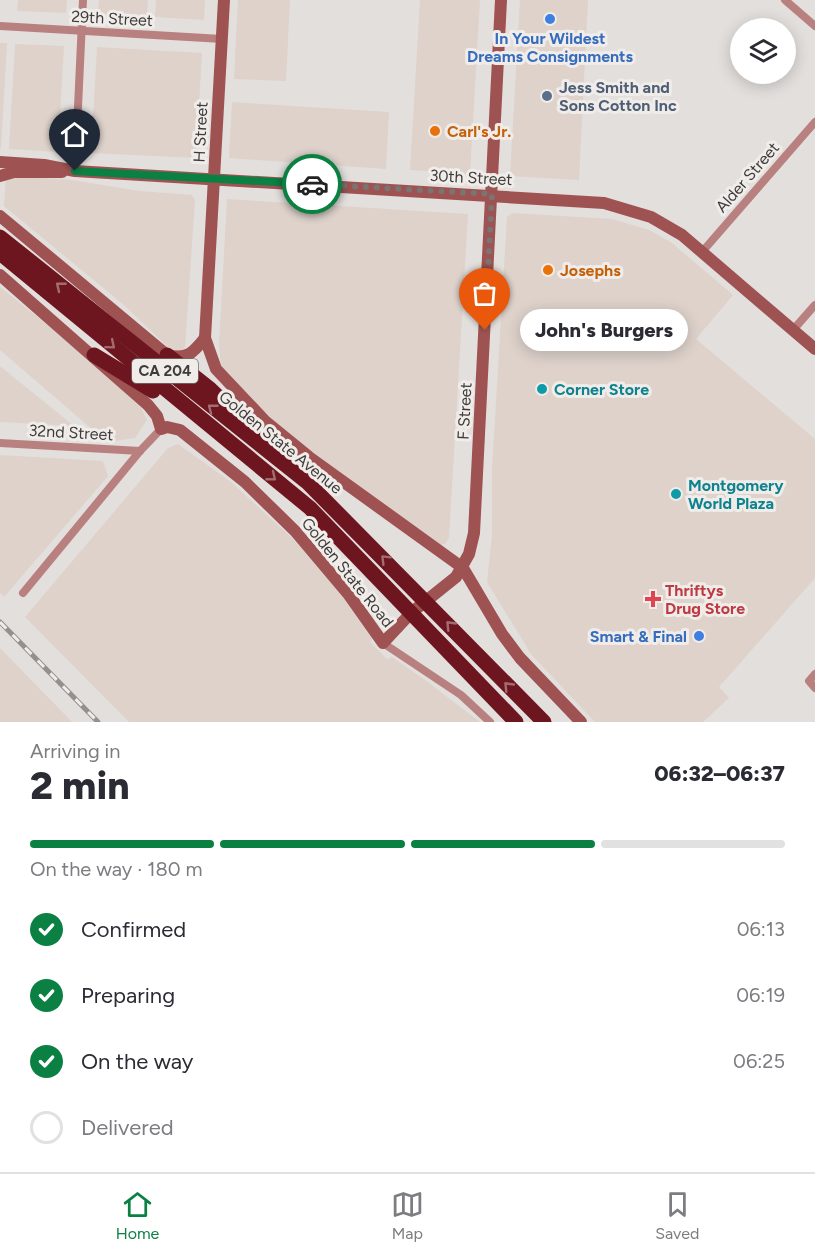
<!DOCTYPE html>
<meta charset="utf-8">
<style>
body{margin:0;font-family:Figtree,sans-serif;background:#f2f2f3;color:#2b2b33;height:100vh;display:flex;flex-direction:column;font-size:22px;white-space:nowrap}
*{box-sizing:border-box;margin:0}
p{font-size:20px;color:#7c7c81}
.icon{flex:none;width:33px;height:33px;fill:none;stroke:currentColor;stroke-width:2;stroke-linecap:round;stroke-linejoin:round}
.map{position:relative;height:722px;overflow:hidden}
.drawer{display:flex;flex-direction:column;background:#fff;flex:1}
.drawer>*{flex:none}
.controls{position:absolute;left:730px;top:18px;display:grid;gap:12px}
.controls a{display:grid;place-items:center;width:66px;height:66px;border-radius:50%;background:#fff;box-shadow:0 3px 15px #0003;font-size:30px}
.pin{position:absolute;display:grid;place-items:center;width:51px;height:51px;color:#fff;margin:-62px -26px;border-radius:50% 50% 50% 0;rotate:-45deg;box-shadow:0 0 6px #0007}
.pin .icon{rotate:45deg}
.courier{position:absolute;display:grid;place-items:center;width:60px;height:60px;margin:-30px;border:4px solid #0b8043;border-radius:50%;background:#fff;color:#222;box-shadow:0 2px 8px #0007}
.bubble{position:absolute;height:42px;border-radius:21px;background:#fff;box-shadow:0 3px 15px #0003;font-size:20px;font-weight:800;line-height:42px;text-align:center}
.overview em{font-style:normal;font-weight:800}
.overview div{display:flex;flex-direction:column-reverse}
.overview{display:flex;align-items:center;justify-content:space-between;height:102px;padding:0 30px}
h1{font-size:39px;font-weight:800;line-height:45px}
.bar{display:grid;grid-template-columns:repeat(4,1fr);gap:9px 6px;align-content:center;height:72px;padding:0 30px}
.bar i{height:8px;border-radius:4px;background:#e1e1e2}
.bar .current{background:#0b8043}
.bar p{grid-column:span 4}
ol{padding:0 30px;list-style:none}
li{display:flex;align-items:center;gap:18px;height:66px}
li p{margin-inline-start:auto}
li .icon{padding:6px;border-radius:50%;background:#0b8043;color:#fff;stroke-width:4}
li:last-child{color:#7c7c81}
li i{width:33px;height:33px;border:3px solid #e1e1e2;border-radius:50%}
.menu{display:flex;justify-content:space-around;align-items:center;height:84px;border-top:2px solid #e1e1e2;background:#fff;font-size:16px;color:#7c7c81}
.menu a{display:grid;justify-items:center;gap:3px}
.menu .current{color:#0b8043}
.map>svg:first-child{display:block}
</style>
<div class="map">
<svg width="815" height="722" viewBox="0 0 815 722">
<rect width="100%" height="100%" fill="#e3dfdc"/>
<g fill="#ded2cb">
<path d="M 18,0 L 67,0 L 66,13 L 17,11 Z"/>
<path d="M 99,0 L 148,0 L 147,17 L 98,14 Z"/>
<path d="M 156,0 L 205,0 L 204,20 L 155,17 Z"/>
<path d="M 238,0 L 290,0 L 286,81 L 234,79 Z"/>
<path d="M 420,0 L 480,0 L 470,174 L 410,170 Z"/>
<path d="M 520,0 L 588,0 L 579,180 L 510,176 Z"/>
<path d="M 0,43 L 7,43 L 1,149 L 0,149 Z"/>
<path d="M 15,44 L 64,46 L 58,152 L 9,149 Z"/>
<path d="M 97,47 L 202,53 L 196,158 L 91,153 Z"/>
<path d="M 232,102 L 389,112 L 386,169 L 229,158 Z"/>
<path d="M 6,176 L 72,180 L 139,191 L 192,195 L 195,200 L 185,348 L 179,352 L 170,349 L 124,305 L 4,206 Z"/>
<path d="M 227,199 L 468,214 L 449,538 L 445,544 L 440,545 L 292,439 L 228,380 L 221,365 L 219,345 Z"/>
<path d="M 512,213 L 612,219 L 649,230 L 672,243 L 733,295 L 696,339 L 815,439 L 815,578 L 719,687 L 729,698 L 703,722 L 595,722 L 531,654 L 487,582 L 492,535 L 492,469 L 507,217 Z"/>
<path d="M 0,287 L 84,354 L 141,408 L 147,420 L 135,438 L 107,442 L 0,350 Z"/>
<path d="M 0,367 L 1,367 L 74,426 L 0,422 Z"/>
<path d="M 178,444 L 231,482 L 292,538 L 347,600 L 373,638 L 370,642 L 387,659 L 392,657 L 425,680 L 480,722 L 129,722 L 25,617 L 168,448 Z"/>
<path d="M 0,455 L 103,461 L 108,476 L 4,597 L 0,593 Z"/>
<path d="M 0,648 L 72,722 L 0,722 Z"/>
</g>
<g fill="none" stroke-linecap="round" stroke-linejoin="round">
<g stroke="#b88180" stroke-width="8">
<path d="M 785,0 L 815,26"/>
<path d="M 0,26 L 222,39"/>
<path d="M 75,171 L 83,0"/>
<path d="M 702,252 L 815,122"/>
<path d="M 793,330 L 815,305"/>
<path d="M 0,443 L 140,451"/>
<path d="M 23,593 L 140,451 L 161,429"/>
<path d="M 383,643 L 461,695 L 490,722"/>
<path d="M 815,674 L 809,681 L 815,688"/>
</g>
<g stroke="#9f5252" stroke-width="12">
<path d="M 224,0 L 205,338 L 216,369 L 266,422 L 309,457 L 463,568 L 502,634 L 520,658 L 581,722"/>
<path d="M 0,162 L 44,165 L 75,171 L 604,203 L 651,217 L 682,235 L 815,349"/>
<path d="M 0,176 L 14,172 L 62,172"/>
<path d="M 0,216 L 167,355 C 187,360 193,353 205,338"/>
<path d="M 0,275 L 148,405 L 157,416 L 161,429 L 167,427 L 180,430 L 245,482 L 295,531 L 349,595 L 383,643 L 411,613 L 456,577 L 469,554 L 474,533 L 501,0"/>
</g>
<g stroke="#6e161f" stroke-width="15">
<path d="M 0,237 L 308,483 L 544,722"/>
<path d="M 0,253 L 310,508 L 516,722"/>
<path d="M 94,355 L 153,391"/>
<path d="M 167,355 L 210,389 L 254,431"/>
</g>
<defs>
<path id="rail" d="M 0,622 L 98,722"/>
</defs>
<use href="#rail" stroke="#94908e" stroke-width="5"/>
<use href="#rail" stroke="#f0ece9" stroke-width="3" stroke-dasharray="9" stroke-linecap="butt"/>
</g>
<defs><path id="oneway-chevron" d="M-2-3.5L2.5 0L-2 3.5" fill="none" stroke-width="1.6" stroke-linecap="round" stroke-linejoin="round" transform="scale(1.5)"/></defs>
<g stroke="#a26c70">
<use href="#oneway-chevron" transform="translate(60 286) rotate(-141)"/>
<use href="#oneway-chevron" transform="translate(111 345) rotate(40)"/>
<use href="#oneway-chevron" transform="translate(212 408) rotate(-142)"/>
<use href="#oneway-chevron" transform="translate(272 477) rotate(39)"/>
<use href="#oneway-chevron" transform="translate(385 559) rotate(-135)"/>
<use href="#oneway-chevron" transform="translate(450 625) rotate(-134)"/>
<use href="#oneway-chevron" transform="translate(508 686) rotate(-134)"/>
</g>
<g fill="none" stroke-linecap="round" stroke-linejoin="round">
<path stroke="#787573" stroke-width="6" stroke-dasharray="0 10.8" d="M 312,184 L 492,194 L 485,330"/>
<path stroke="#0b8043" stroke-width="8" d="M 75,171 L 312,184"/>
</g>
<g fill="#3f7fe0" stroke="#f0ece9" stroke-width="2">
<circle cx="550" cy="19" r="6"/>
<circle cx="699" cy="636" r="6"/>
</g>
<circle fill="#5c6f8a" stroke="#f0ece9" stroke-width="2" cx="547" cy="96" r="6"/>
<g fill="#e8710a" stroke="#f0ece9" stroke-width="2">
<circle cx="435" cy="131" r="6"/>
<circle cx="548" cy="270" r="6"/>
</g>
<g fill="#0f9aa8" stroke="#f0ece9" stroke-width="2">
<circle cx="542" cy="389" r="6"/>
<circle cx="676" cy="494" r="6"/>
</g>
<path fill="#e0444e" stroke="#f0ece9" stroke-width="2" d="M650 590h6v6h6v6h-6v6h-6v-6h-6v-6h6z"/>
<g text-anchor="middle" stroke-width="6" stroke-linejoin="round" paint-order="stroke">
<rect fill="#f0ece9" stroke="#73716f" stroke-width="1.5" x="132" y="359" width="66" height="24" rx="4.5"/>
<g font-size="15" font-weight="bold" fill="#3e3c3b">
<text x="165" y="376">CA 204</text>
</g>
<g font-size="16" fill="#3e3c3b" stroke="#f0ece9">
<text transform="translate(112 18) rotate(3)" y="6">29th Street</text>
<text transform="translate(200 132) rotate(-87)" y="6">H Street</text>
<text transform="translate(471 177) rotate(3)" y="6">30th Street</text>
<text transform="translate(747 177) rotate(-49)" y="6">Alder Street</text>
<text transform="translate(464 411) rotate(-87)" y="6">F Street</text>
<text transform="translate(71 432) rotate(3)" y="6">32nd Street</text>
<text transform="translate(281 442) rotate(39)" y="6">Golden State Avenue</text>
<text transform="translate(348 572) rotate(51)" y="6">Golden State Road</text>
</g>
<g font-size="16" font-weight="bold" fill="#366cbe" stroke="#f0ece9">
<text x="550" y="44">In Your Wildest<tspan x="550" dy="18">Dreams Consignments</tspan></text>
<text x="687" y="642" text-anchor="end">Smart &amp; Final</text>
</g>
<g font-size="16" font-weight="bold" fill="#4e5e75" stroke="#f0ece9" text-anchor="start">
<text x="559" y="93">Jess Smith and<tspan x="559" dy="18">Sons Cotton Inc</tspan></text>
</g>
<g font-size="16" font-weight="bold" fill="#c56008" stroke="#f0ece9" text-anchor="start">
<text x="447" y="137">Carl's Jr.</text>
<text x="560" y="276">Josephs</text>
</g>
<g font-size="16" font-weight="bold" fill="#0d838f" stroke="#f0ece9" text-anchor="start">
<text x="554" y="395">Corner Store</text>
<text x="688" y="491">Montgomery<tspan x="688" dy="18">World Plaza</tspan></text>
</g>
<g font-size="16" font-weight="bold" fill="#be3a42" stroke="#f0ece9" text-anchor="start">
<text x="665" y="596">Thriftys<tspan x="665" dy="18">Drug Store</tspan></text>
</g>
</g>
</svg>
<div class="controls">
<a><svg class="icon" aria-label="layers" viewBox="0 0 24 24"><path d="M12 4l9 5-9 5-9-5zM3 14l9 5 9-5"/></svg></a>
</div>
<div class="pin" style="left:485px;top:330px;background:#ea580c"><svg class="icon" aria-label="bag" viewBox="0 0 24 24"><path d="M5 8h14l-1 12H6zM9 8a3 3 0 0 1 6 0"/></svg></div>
<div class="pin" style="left:75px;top:171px;background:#1f2937"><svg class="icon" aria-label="home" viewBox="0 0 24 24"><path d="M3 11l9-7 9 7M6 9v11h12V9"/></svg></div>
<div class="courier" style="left:312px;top:184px"><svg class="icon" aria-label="car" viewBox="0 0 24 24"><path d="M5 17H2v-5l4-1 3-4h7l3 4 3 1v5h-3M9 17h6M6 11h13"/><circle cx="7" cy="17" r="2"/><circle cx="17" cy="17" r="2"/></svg></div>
<div class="bubble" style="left:520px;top:309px;width:168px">John's Burgers</div>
</div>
<section class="drawer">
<div class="overview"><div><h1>2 min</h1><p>Arriving in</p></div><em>06:32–06:37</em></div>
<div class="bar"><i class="current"></i><i class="current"></i><i class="current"></i><i></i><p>On the way · 180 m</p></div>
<ol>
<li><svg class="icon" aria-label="check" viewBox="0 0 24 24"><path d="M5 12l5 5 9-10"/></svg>Confirmed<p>06:13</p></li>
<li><svg class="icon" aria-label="check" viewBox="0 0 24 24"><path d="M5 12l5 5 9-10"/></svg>Preparing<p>06:19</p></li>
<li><svg class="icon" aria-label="check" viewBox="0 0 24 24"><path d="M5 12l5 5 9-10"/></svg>On the way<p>06:25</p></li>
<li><i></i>Delivered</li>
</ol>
</section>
<nav class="menu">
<a class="current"><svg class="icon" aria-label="home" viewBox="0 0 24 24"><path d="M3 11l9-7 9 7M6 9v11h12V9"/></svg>Home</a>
<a><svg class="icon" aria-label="map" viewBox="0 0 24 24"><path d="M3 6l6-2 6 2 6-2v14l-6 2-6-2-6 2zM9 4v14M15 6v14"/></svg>Map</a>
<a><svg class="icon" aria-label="saved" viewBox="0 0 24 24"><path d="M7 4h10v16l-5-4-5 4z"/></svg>Saved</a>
</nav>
